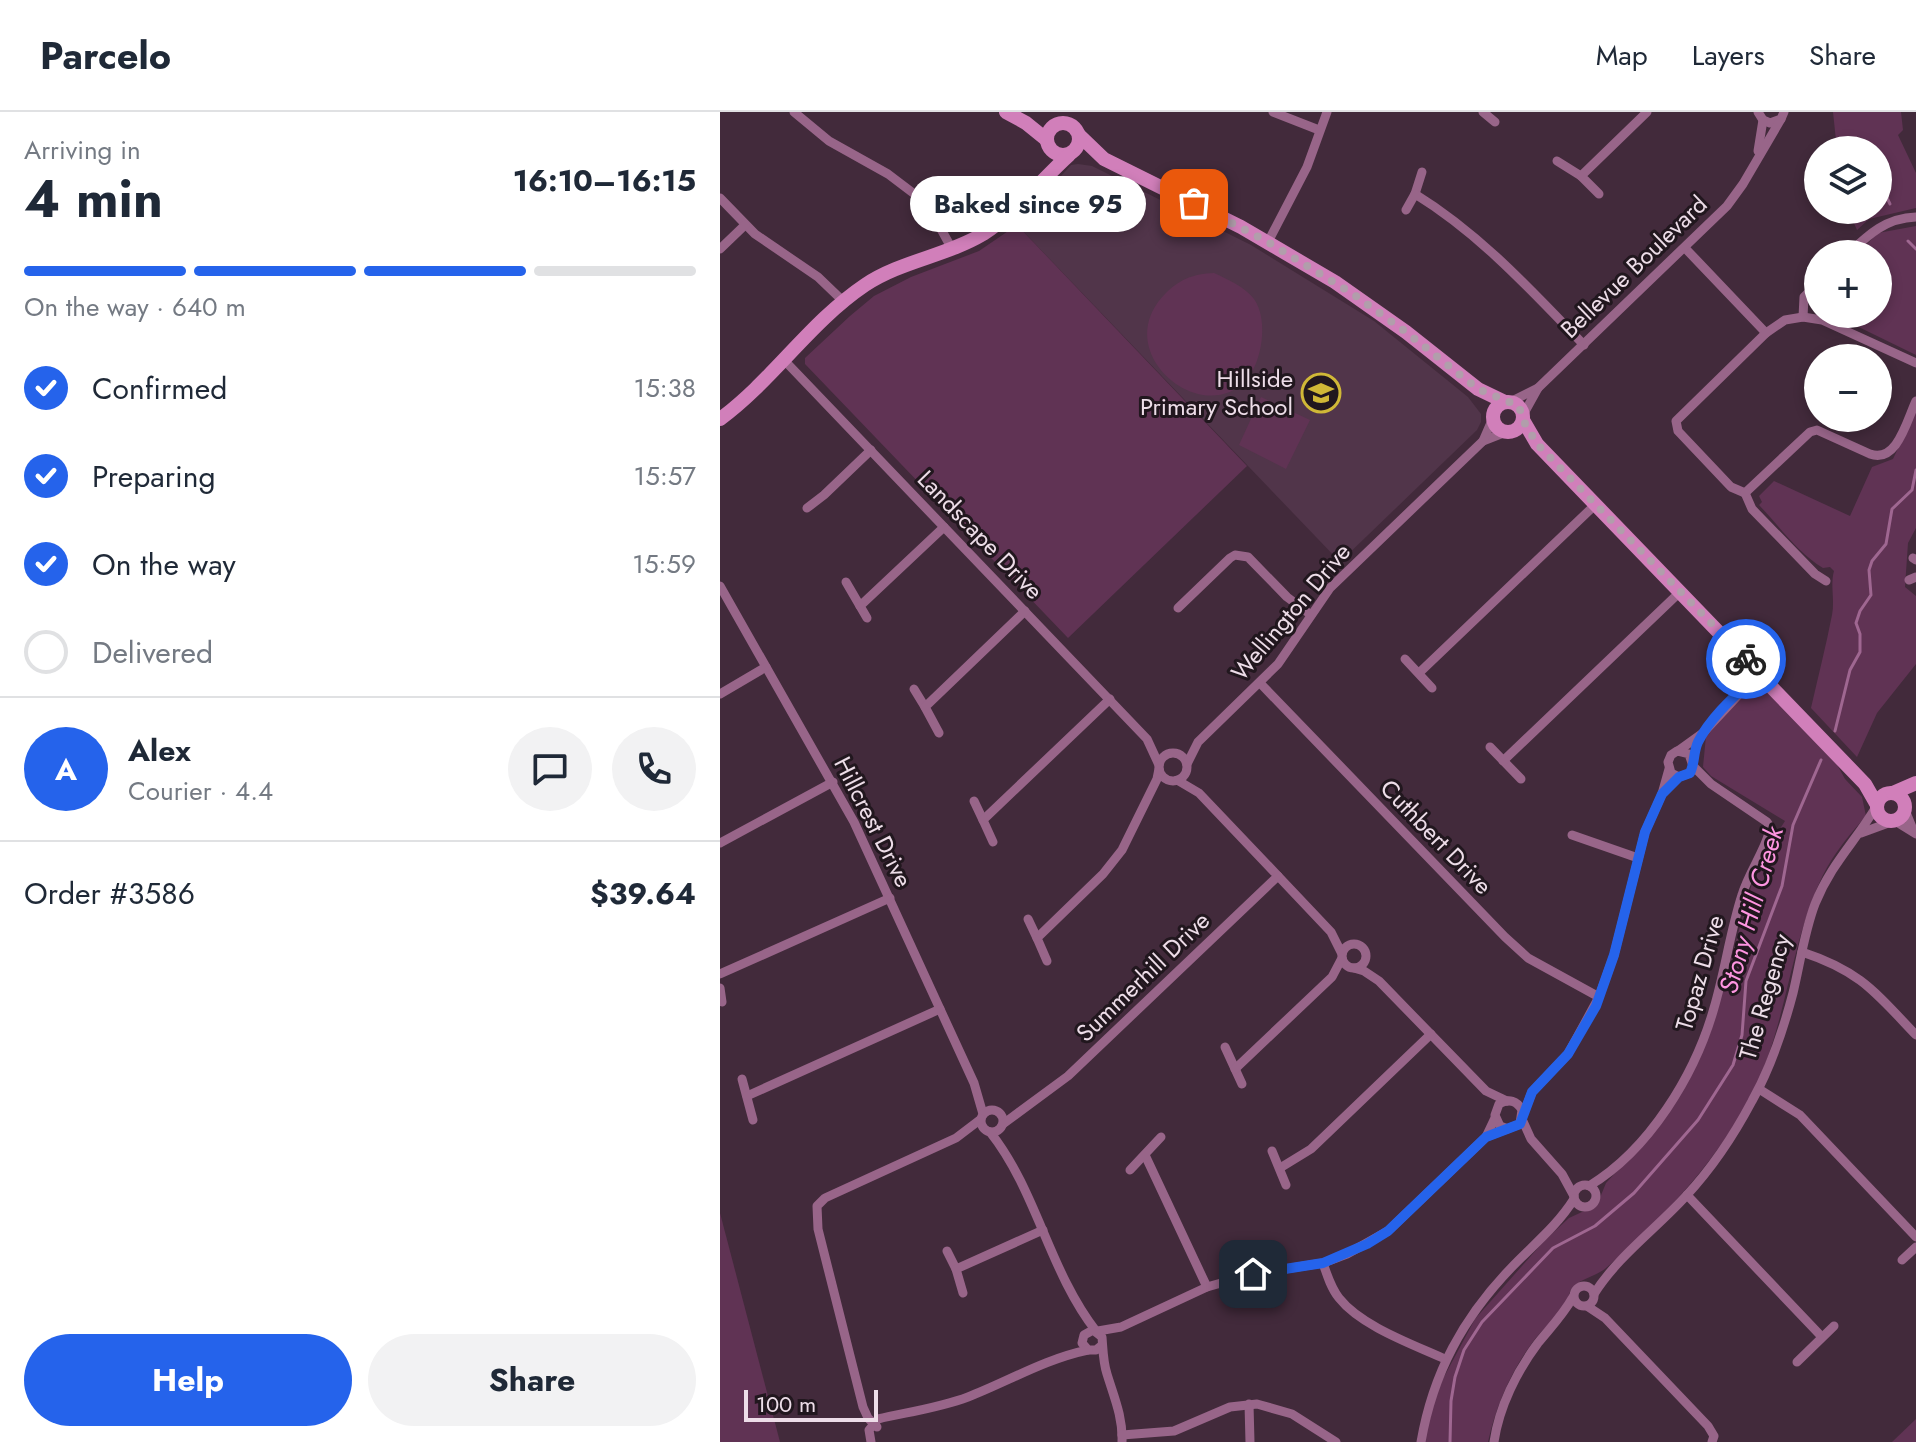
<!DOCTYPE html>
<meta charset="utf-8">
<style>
body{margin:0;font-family:Jost,sans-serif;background:#f2f2f3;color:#1f2937;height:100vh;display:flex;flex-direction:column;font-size:30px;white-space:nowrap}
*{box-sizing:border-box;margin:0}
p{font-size:26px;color:#747a83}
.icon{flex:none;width:44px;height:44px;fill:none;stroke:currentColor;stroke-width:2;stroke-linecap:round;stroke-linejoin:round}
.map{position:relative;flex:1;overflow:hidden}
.details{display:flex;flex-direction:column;background:#fff;width:720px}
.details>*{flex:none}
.fabs{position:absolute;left:1084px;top:24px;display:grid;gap:16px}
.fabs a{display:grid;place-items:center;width:88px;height:88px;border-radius:50%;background:#fff;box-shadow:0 4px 12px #0003;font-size:40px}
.scale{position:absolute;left:24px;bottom:20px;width:134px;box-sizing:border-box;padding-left:8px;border:4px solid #eddde8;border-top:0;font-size:22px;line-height:28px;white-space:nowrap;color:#eddde8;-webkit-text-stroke:6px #21171e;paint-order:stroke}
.pin{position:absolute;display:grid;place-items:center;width:68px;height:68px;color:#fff;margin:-34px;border-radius:16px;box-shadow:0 4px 12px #0006}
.courier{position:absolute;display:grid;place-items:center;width:80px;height:80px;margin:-40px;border:6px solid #2563eb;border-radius:50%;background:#fff;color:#222;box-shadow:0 2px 10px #0007}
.bubble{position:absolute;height:56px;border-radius:28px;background:#fff;box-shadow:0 4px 12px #0003;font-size:26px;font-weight:700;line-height:56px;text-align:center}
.overview em{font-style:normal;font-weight:700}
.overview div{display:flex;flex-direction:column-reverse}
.overview{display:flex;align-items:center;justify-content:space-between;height:136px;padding:0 24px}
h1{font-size:52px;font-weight:700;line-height:60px}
.bar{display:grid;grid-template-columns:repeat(4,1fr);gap:12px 8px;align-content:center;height:96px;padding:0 24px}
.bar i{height:10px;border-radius:6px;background:#e0e1e3}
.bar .on{background:#2563eb}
.bar p{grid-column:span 4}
.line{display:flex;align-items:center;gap:20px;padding:0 24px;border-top:2px solid #e0e1e3}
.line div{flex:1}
.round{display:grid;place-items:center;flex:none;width:84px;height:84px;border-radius:42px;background:#f2f2f3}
ol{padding:0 24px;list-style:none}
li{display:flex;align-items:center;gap:24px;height:88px}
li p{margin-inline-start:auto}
li .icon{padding:8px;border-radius:50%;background:#2563eb;color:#fff;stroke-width:4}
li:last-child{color:#747a83}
li i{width:44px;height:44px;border:4px solid #e0e1e3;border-radius:50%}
.action{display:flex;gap:16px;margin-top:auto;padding:16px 24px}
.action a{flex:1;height:92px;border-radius:48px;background:#2563eb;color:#fff;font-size:32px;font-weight:700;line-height:92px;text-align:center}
.action a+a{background:#f2f2f3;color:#1f2937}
header{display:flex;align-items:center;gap:48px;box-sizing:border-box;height:112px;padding:0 40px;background:#fff;border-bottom:2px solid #e0e1e3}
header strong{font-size:38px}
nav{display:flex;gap:44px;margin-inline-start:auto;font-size:28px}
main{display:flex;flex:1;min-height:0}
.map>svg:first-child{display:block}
</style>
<header>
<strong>Parcelo</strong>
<nav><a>Map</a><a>Layers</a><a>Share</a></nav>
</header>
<main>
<section class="details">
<div class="overview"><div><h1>4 min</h1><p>Arriving in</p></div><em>16:10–16:15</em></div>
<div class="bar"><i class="on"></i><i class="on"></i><i class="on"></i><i></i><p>On the way · 640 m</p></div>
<ol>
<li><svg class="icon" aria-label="check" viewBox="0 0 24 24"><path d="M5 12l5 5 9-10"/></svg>Confirmed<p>15:38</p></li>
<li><svg class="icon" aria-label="check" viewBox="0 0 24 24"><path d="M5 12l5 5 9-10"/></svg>Preparing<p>15:57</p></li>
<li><svg class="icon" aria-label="check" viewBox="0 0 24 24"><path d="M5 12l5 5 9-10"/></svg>On the way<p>15:59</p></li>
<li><i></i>Delivered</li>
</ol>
<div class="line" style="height:144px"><b class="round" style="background:#2563eb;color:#fff">A</b><div><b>Alex</b><p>Courier · 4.4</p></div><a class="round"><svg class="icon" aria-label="chat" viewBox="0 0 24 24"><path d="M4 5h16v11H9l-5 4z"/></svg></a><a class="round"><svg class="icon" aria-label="phone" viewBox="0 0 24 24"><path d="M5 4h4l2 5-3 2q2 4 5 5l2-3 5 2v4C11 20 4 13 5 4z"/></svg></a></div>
<div class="line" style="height:104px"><div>Order #3586</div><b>$39.64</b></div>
<div class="action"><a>Help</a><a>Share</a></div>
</section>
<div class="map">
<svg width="1196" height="1330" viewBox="0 0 1196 1330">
<rect width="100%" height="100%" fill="#422a3b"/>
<path fill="#51354a" d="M 358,52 L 372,54 L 531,133 L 654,209 L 748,285 L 761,302 L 761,310 L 757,318 L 620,450 L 297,113 L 351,53 Z"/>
<g fill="#603354">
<path d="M 1113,0 L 1181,0 L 1183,18 L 1178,23 L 1196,61 L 1196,96 L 1149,107 L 1137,118 L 1128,98 L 1158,98 L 1158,38 L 1117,38 Z"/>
<path d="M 297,113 L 527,354 L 348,526 L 85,252 L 85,246 L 130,204 L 154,184 L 191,165 L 259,139 Z"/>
<path d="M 1196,114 L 1196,243 L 1112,202 L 1158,202 L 1158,142 L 1137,142 L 1158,121 Z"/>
<path d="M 494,161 C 507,167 525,175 534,187 C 549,208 542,251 526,268 C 482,317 388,240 445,182 C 460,167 473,162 494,161 Z"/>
<path d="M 541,285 L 590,308 L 566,357 L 519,333 Z"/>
<path d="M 1196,298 L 1196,416 L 1188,431 L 1185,475 L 1196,484 L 1196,552 L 1157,601 L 1137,645 L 1091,596 C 1098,565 1106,534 1112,503 C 1115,488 1110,473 1114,459 L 1110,455 L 1103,456 C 1078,441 1059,414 1039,393 L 1042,390 L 1039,384 L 1054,369 L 1130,404 L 1152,355 L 1173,347 Z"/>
<path d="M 1038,572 L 1048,574 L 1109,638 L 1125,667 L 1142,685 L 1146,704 C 1130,722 1114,741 1103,763 C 1068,835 1067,920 1027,992 C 991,1055 940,1109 886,1156 C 876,1164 863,1166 854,1174 C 848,1179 849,1188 844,1195 C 835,1208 821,1218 812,1231 C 790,1261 776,1294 768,1330 L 704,1330 L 717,1278 L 755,1207 L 825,1128 L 849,1106 L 877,1093 L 886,1071 L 932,1021 L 980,945 L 991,919 L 1034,764 L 1045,740 L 1065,709 L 991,664 L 983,655 L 986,624 L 1030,575 Z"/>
<path d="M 0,1101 L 60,1330 L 0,1330 Z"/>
<path d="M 1196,1307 L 1196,1330 L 1172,1330 Z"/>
</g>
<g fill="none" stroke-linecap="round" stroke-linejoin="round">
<g stroke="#9f6791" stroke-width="3">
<path d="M 1158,67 L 1170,92"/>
<path d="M 1188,129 L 1196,137"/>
<path d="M 1115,619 L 1130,558 L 1140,540 L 1140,522 L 1136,511 L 1140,499 L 1151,483 L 1149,458 L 1152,449 L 1166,432 L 1172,397 L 1192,378 L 1196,358"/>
<path d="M 730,1330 L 731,1289 L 735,1265 L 744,1238 L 762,1210 L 833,1136 L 875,1114 L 914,1081 L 978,1008 L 1013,953 L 1022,923 L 1026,869 L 1062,774 L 1073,713 L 1101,648"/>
</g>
<g stroke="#986589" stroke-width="9">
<path d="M 74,0 L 109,29 L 168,62 L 197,84 L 210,97 L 232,137"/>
<path d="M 553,0 L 599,18"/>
<path d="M 763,0 L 775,10"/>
<path d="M 1038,0 L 1043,8 L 1050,11 L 1061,7 L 1064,0"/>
<path d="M 1038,39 L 1043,8"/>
<path d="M 837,49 L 861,64"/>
<path d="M 695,82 L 702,60"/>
<path d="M 879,82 L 861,64 L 927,0"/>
<path d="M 0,86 L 35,122 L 98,165 L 124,190"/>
<path d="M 686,98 L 695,82 C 760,122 811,178 864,233"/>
<path d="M 548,130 L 587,55 L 607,0"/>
<path d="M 965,136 L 1046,221"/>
<path d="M 0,137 L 25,113"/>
<path d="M 1128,142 C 1149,122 1166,106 1196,105"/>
<path d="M 1083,205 L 1084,185 L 1098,171"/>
<path d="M 64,248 L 427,627 L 439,653"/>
<path d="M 790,290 L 818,276 L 1007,94 L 1023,72 L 1061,7"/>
<path d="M 803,303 L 818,276"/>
<path d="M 763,329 L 786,320"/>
<path d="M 1025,381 L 1011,375 L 958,319 L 956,309 L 1046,221 L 1065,208 L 1083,205 L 1102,208 L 1196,251"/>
<path d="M 1025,381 L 1090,320 L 1097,318 L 1150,342 C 1177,352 1187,308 1196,289"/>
<path d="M 1025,381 L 1032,397 L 1095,462 L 1106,469"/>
<path d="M 87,396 L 104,383 L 151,338"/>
<path d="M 1193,446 L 1196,448"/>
<path d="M 1189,468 L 1196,465"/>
<path d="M 126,470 L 140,494"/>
<path d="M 0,474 L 134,710 L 254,971 L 263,1002"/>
<path d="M 458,496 L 510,446 L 515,443 L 528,445 L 567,485 L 591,503"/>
<path d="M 147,506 L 140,494 L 224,415"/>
<path d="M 685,547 L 712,576"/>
<path d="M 699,561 L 876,392"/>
<path d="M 540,571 L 785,825 L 808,846 L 879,885"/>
<path d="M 194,577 L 205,595"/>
<path d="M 0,582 L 46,555"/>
<path d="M 219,621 L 205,595 L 305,499"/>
<path d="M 770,635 L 801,667"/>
<path d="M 958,639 L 983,621 L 1039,561"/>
<circle cx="453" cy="655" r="14"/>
<path d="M 783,649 L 961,479"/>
<path d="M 467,652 L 478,630 L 558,552 L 610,476 L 763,329 L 773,306"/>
<path d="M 457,668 L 479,681 L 558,764 L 611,820 L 622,842"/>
<path d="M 254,689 L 263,708"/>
<path d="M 1185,698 L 1194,720"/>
<path d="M 1175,709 L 1196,722"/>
<path d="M 1141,721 L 1171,710"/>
<path d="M 852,723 L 918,746"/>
<path d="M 273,730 L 263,708 L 390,587"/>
<path d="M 0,731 L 113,670"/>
<path d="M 308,807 L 317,826"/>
<circle cx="634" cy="844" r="12"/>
<path d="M 1082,840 C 1140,859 1155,880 1196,923"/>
<path d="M 327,849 L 317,826 L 383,762 L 402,738 L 437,667 L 439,657"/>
<path d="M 634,856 L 644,859 L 659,869 L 766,979 L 787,989"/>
<path d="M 0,862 L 170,786"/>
<path d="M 0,876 L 2,890"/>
<path d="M 505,935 L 522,972"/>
<path d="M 515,957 L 612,865 L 622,846"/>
<path d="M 22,967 L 33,1008"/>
<path d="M 1039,977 L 1080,1003 L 1196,1125"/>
<path d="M 27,984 L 220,897"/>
<circle cx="272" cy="1009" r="11"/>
<path d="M 803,1003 L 812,980 L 848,942 L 879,885 L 894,843 L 925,720 L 942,682 L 949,657"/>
<path d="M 802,1007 L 811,1027 L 842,1062 L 854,1084"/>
<path d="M 283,1012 L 348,964 L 558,764"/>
<path d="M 270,1020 C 317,1079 329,1159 376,1219"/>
<path d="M 766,1025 L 800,1012 L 802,998 C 797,989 789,986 779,992 L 775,1003 L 780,1014 L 788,1017"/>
<path d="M 552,1039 L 566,1073"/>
<path d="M 425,1043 L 487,1175"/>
<path d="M 560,1056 L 591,1037 L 711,922"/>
<path d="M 410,1058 L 441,1025"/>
<circle cx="865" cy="1084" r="11"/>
<path d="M 869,1074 C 929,1038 975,963 994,896 C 1005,859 1010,820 1022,783 C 1028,762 1044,740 1049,721 C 1051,715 1050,715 1047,710 L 991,672 L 973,654 L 969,642 L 957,639 L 951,643 L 948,650 L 951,661 L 959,665 L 970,661 L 973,654"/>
<path d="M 967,1083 L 1102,1225"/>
<path d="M 227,1139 L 236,1157"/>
<path d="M 1182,1148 L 1196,1135"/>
<path d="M 603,1151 C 607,1163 611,1176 619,1186 C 641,1214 692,1232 725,1247"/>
<circle cx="864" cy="1184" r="10"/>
<path d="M 243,1181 L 236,1157 L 323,1118"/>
<path d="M 874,1182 C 898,1144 936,1117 966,1084 C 992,1056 1014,1023 1032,989 C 1051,955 1063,919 1073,881 C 1080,852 1084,821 1095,792 C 1111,752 1135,730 1156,695"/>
<path d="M 867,1194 L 885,1206 L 988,1314 L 994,1324 L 992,1330"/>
<path d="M 378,1219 L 401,1215 L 487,1175 L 533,1162 L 603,1151 L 627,1142 L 668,1119 L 766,1025 L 775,1006"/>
<path d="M 381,1234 L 376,1238 L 368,1238 L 362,1231 L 364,1223 L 373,1218 L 382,1225 C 383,1237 383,1250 387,1262 C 394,1285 403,1305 402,1330"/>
<path d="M 1077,1250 L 1114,1214"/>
<path d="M 529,1292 L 530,1330"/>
<path d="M 157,1315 L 148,1306 L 143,1295 L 98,1117 L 97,1094 L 105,1086 L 236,1026 L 261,1007"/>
<path d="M 402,1323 L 454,1319 L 510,1295 L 537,1292 L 572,1302 L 616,1330"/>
<path d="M 151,1330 L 149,1318 L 158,1307 C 188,1300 219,1296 248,1285 C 289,1269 325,1247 368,1238"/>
<path d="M 701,1330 C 713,1261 743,1206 791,1156 C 813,1133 837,1114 854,1087"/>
<path d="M 774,1330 C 779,1295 797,1259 818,1231 C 831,1215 843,1203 853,1185"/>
</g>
<g stroke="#d17fba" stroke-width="14">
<path d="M 286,0 L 306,11 L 327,28"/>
<circle cx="343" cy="27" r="16"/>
<path d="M 359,23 L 384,47 L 521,115 L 615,170 L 686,220 L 758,277 L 785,290"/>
<circle cx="788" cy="305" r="15"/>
<path d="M 0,307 C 53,268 90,210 145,173 C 181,149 226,144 263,122 C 296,101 320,69 349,43"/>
<path d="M 803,308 L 817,332 L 1145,672 L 1157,693"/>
<circle cx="1171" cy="695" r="14"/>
<path d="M 1173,681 L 1196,671"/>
</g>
</g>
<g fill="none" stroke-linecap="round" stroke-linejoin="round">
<path stroke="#b19eab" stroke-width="8" stroke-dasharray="0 14.4" d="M 474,91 L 548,130 L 633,182 L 686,220 L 758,277 L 799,294 L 803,308 L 817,332 L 1026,547"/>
<path stroke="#2563eb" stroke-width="10" d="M 533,1162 L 603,1151 L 647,1132 L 668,1119 L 766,1025 L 800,1012 L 812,980 L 848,942 L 876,894 L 894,843 L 925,720 L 942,682 L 959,665 L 970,661 C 975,651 973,641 978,630 C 991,604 1018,581 1039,561 L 1026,547"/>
</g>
<defs>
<symbol id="school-ring" viewBox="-11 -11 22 22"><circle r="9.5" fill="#21171e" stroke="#d0b837" stroke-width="1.5"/><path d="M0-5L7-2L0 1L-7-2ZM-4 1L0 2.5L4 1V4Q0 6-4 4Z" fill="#d0b837"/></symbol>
</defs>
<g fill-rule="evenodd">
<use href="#school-ring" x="579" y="259" width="44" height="44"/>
</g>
<g text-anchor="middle" stroke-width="6" stroke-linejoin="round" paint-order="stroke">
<g font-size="24" fill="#eddde8" stroke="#21171e">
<text transform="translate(914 155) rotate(-44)" y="8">Bellevue Boulevard</text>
<text transform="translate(260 423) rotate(46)" y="8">Landscape Drive</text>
<text transform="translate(571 500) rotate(-50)" y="8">Wellington Drive</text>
<text transform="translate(153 710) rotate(63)" y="8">Hillcrest Drive</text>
<text transform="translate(716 725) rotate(46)" y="8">Cuthbert Drive</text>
<text transform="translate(980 861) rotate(-74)" y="8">Topaz Drive</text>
<text transform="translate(423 865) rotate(-44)" y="8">Summerhill Drive</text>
<text transform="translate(1045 885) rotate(-74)" y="8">The Regency</text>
</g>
<g font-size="24" fill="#eddde8" stroke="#21171e" text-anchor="end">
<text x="573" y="275">Hillside<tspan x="573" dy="28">Primary School</tspan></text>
</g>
<g font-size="26" font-style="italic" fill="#fe95e1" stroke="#21171e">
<text transform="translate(1031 798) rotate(-74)" y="9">Stony Hill Creek</text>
</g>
</g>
</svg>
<div class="fabs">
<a><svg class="icon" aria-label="layers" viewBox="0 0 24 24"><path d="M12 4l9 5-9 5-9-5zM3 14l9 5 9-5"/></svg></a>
<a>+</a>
<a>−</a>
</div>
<div class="scale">100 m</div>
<div class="pin" style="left:474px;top:91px;background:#ea580c"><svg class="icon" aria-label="bag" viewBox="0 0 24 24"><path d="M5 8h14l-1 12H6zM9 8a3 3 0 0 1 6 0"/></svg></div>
<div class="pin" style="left:533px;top:1162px;background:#1f2937"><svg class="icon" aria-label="home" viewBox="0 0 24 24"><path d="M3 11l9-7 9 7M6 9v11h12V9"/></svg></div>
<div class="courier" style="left:1026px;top:547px"><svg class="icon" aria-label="bike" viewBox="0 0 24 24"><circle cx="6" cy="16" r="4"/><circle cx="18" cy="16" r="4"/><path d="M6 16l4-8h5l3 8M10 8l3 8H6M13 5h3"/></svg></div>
<div class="bubble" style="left:190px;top:64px;width:236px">Baked since 95</div>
</div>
</main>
